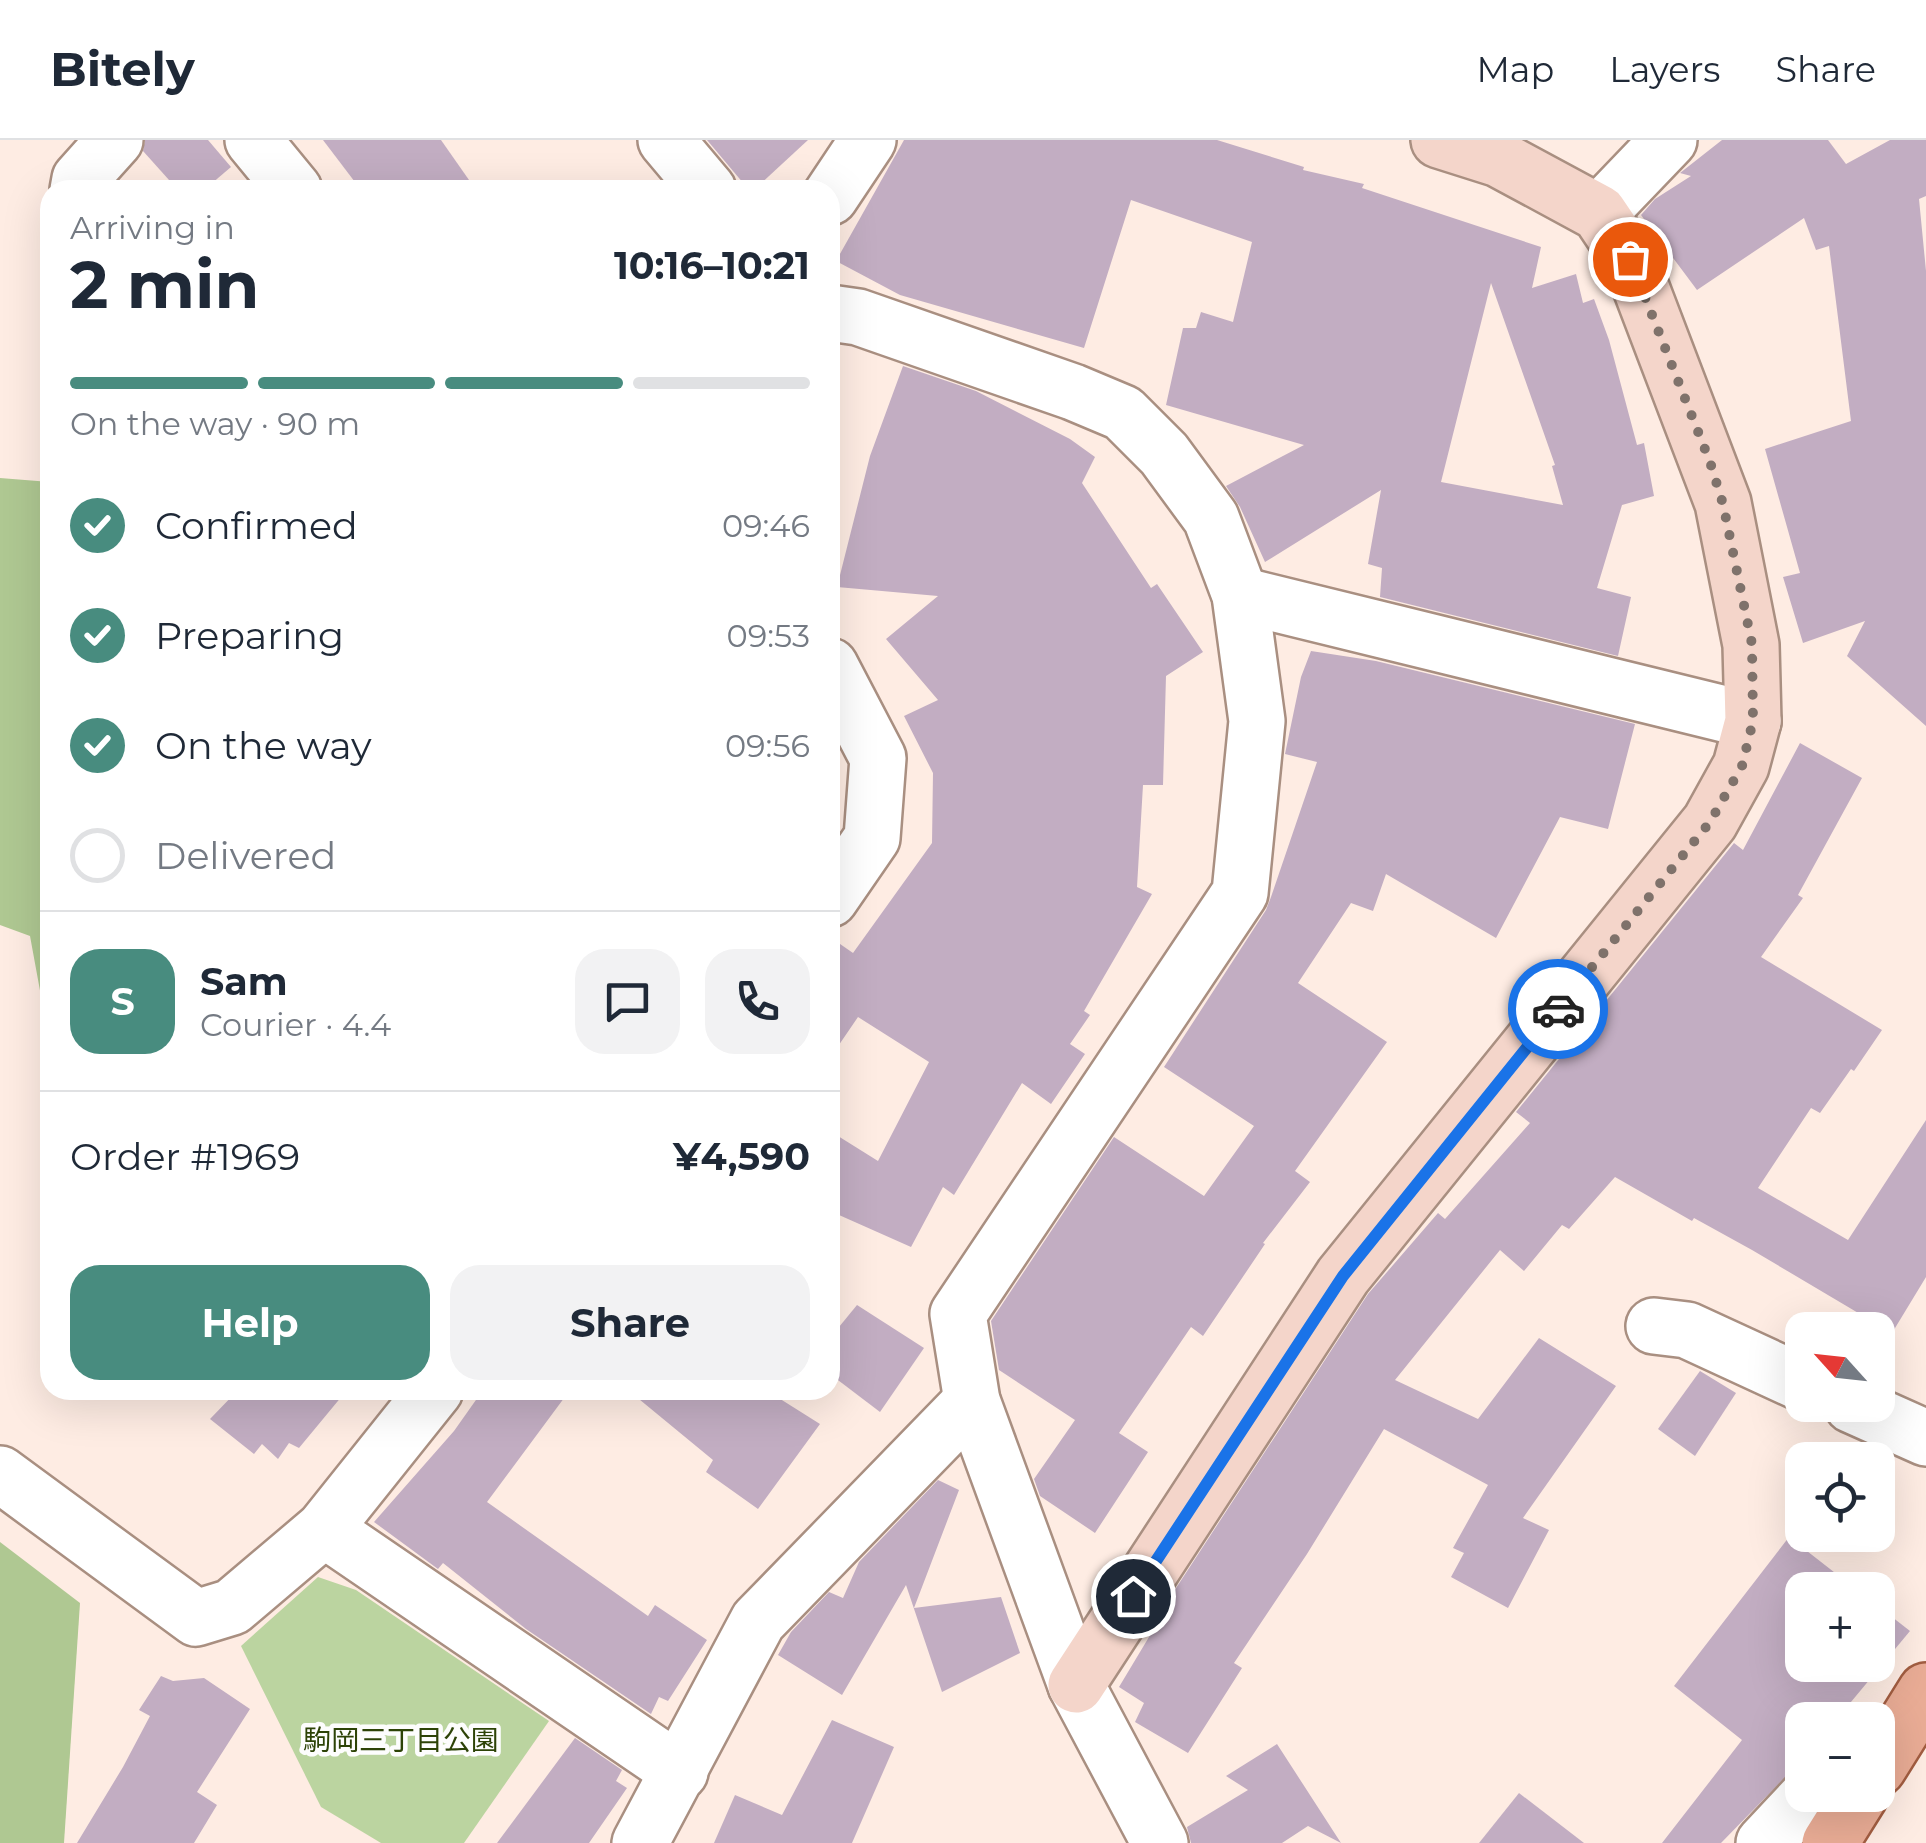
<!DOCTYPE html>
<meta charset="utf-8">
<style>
body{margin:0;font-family:Montserrat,"Noto Sans JP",sans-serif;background:#f2f2f3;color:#1f2937;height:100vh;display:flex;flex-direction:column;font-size:38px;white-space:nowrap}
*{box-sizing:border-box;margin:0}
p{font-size:32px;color:#747a83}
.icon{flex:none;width:55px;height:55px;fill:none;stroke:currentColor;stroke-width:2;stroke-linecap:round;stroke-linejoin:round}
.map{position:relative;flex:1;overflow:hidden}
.drawer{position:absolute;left:40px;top:40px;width:800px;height:1220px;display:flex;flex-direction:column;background:#fff;border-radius:30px;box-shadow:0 10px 40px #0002}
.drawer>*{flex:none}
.needle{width:65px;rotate:297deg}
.controls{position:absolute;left:1785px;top:1172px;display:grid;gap:20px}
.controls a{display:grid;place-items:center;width:110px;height:110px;border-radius:20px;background:#fff;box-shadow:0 10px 40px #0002;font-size:50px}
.pin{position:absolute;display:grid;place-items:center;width:85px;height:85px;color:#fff;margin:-42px;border:5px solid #fff;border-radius:50%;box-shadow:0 2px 10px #0007}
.courier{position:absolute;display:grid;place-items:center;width:100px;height:100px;margin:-50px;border:8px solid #1a73e8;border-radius:50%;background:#fff;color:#222;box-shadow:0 2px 12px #0007}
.head em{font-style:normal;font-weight:700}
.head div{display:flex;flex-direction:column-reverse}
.head{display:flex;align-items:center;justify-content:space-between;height:170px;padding:0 30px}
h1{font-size:65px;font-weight:700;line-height:75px}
.bar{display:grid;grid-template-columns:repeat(4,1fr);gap:15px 10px;align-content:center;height:120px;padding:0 30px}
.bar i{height:12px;border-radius:8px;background:#e0e1e3}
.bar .active{background:#488c7f}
.bar p{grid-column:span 4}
.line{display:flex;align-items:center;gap:25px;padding:0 30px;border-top:2px solid #e0e1e3}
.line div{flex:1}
.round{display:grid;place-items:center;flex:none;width:105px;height:105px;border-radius:30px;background:#f2f2f3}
ol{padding:0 30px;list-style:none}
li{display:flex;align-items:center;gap:30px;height:110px}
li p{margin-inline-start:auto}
li .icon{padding:10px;border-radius:50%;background:#488c7f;color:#fff;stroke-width:4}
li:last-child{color:#747a83}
li i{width:55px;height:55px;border:5px solid #e0e1e3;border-radius:50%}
.action{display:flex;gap:20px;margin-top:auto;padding:20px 30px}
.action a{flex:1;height:115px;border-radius:30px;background:#488c7f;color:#fff;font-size:40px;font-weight:700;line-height:115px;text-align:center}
.action a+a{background:#f2f2f3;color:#1f2937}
header{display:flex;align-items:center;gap:60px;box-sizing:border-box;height:140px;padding:0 50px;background:#fff;border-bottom:2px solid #e0e1e3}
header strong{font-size:48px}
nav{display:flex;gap:55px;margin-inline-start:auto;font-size:35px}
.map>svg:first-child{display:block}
</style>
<header>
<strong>Bitely</strong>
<nav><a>Map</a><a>Layers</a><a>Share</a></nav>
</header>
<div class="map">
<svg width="1926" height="1703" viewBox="0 0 1926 1703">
<rect width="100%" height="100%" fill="#feece3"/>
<path fill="#bbd4a0" d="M 318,1437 L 356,1450 L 549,1581 L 464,1703 L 381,1703 L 321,1667 L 241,1506 Z"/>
<g fill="#afc892">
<path d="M 0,338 L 50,342 L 50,905 L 30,796 L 0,785 Z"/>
<path d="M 0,1402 L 80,1463 L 64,1703 L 0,1703 Z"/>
</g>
<g fill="#c2adc2" fill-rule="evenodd">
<path d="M 145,0 L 208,0 L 231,27 L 204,50 L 178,50 L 143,11 Z"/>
<path d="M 323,0 L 441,0 L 476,50 L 361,50 Z"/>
<path d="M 707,0 L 808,0 L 754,50 L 749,50 Z"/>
<path d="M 904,0 L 1217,0 L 1304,27 L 1303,30 L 1364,44 L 1362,48 L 1541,107 L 1532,148 L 1576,134 L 1583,163 L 1594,159 L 1609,200 L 1637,305 L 1644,303 L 1654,356 L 1622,365 L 1597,448 L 1631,457 L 1618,516 L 1380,457 L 1382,428 L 1368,424 L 1381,350 L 1265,422 L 1240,367 L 1226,346 L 1304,305 L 1166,265 L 1183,188 L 1196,188 L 1201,172 L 1233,182 L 1252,102 L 1131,60 L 1084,208 L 900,155 L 836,121 ZM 1491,143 L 1555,325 L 1552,326 L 1563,365 L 1441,342 Z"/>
<path d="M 1722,0 L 1828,0 L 1846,24 L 1890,0 L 1926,0 L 1926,56 L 1919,59 L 1926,131 L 1926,586 L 1847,516 L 1865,481 L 1803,503 L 1783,437 L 1800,433 L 1765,309 L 1851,281 L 1829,106 L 1816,110 L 1804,78 L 1697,150 L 1641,75 L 1655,59 L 1691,36 L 1680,33 Z"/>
<path d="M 903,226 L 976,251 L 1070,299 L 1095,317 L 1082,343 L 1151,448 L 1157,444 L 1203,512 L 1166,536 L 1163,645 L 1143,645 L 1137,747 L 1152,754 L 1084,871 L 1090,875 L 1070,904 L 1085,914 L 1051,964 L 1022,943 L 954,1055 L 943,1047 L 911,1107 L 830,1071 L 830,991 L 878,1021 L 929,922 L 858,877 L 830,918 L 830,797 L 853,813 L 932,703 L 933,633 L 904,576 L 938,560 L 886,499 L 938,456 L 837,447 L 870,316 Z"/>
<path d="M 1311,511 L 1376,521 L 1635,584 L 1608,689 L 1560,677 L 1496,798 L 1386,734 L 1373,771 L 1351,763 L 1298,843 L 1387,902 L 1295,1031 L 1310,1042 L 1263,1103 L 1265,1104 L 1203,1196 L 1191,1187 L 1119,1293 L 1148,1312 L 1095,1393 L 1040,1356 L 1034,1339 L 1075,1280 L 999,1230 L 991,1181 L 1114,997 L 1204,1056 L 1254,986 L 1164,927 L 1266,770 L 1271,757 L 1317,622 L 1285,614 L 1301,537 Z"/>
<path d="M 1800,603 L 1862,638 L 1798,755 L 1803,758 L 1761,817 L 1882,890 L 1854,931 L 1851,929 L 1820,973 L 1811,968 L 1758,1048 L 1848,1100 L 1926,980 L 1926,1137 L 1892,1193 L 1752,1110 L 1694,1078 L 1692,1081 L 1615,1037 L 1569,1089 L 1562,1085 L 1524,1131 L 1500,1110 L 1395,1240 L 1478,1279 L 1539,1198 L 1616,1246 L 1523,1378 L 1549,1390 L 1508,1468 L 1451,1437 L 1464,1413 L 1453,1408 L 1488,1345 L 1384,1289 L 1307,1414 L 1234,1523 L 1242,1528 L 1188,1613 L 1135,1582 L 1144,1563 L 1119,1547 L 1167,1467 L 1165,1465 L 1368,1154 L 1438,1073 L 1445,1079 L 1530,983 L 1516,972 L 1734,703 L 1743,710 Z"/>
<path d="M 857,1165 L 924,1208 L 880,1272 L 830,1234 L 830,1198 Z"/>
<path d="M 1700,1231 L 1736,1253 L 1695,1316 L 1658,1289 Z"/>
<path d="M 238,1250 L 347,1250 L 299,1308 L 289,1303 L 278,1319 L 262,1304 L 254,1314 L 210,1279 Z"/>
<path d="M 483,1250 L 570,1250 L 487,1362 L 648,1476 L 655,1465 L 707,1500 L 668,1561 L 659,1557 L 651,1574 L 526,1489 L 443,1423 L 438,1429 L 374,1382 L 454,1291 Z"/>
<path d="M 628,1250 L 766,1250 L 820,1284 L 758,1369 L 706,1332 L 713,1320 Z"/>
<path d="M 938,1340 L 959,1350 L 914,1468 L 1001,1457 L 1020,1513 L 942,1552 L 906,1445 L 842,1555 L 778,1515 L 791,1492 L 829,1452 L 843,1458 L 859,1422 Z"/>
<path d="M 1789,1397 L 1857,1450 L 1802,1450 L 1802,1525 L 1878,1525 L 1878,1466 L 1910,1491 L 1836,1580 L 1802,1580 L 1802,1620 L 1721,1703 L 1662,1703 L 1742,1600 L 1674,1546 Z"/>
<path d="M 161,1536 L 173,1541 L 204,1538 L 250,1569 L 197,1652 L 217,1665 L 194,1703 L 77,1703 L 123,1627 L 150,1576 L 139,1570 Z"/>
<path d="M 832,1580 L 894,1607 L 852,1703 L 714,1703 L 735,1655 L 782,1675 Z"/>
<path d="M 575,1598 L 622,1630 L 616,1641 L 627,1648 L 589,1703 L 497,1703 Z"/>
<path d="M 1277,1604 L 1341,1703 L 1308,1686 L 1282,1703 L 1191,1703 L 1187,1687 L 1248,1650 L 1226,1636 Z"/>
<path d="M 1519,1653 L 1584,1703 L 1479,1703 Z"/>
</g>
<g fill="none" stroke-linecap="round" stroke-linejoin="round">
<defs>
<g id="street">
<path d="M 253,0 L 294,50"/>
<path d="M 666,0 L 708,50"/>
<path d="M 78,50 L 80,39 L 115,0"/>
<path d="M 830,57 L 868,0"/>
<path d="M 1599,73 L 1669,0"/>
<path d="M 830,173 L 858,177 L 1073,252 L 1123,273 L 1164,314 L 1211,378 L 1240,455 L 1257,581 L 1240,753 L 958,1174 L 972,1261 L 1076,1545 L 1160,1703"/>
<path d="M 1240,455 L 1753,581"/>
<path d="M 830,526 L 878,618 L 872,698 L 830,759"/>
<path d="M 1654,1186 L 1687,1190 L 1802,1243"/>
<path d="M 1852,1265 L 1926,1298"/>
<path d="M 0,1334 L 196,1478 L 232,1467 L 324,1389 L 435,1250"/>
<path d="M 324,1389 L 680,1632"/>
<path d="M 640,1703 L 758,1481 L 972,1261"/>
<path d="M 1764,1703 L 1809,1655"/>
</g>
<path id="secondary" d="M 1076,1545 L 1343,1136 L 1710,682 L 1741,626 L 1753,581 L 1751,505 L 1723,363 L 1630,119 L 1599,73 L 1499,19 L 1439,0"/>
<g id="primary">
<path d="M 1878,1628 L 1926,1551"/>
<path d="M 1830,1703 L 1860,1655"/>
</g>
</defs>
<use href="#street" stroke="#a98f81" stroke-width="60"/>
<use href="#secondary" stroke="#a98f81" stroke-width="60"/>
<use href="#primary" stroke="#a25d41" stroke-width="60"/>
<use href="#street" stroke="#fff" stroke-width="55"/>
<use href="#secondary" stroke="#f4d5ca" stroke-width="55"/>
<use href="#primary" stroke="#e9ac95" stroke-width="55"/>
</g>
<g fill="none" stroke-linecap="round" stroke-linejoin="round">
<path stroke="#7f726b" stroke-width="10" stroke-dasharray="0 18" d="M 1558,869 L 1710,682 L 1742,626 L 1753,581 L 1752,504 L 1723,364 L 1710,322 L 1630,119"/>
<path stroke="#1a73e8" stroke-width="12" d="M 1133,1456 L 1343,1136 L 1558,869"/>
</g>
<g text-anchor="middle" stroke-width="9" stroke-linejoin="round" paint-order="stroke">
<g font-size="28" fill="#2d4307" stroke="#fdfdfd">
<text x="401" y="1610">駒岡三丁目公園</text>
</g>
</g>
</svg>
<div class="controls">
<a><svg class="needle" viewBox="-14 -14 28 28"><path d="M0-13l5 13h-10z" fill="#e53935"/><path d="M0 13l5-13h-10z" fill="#747a83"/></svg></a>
<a><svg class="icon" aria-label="locate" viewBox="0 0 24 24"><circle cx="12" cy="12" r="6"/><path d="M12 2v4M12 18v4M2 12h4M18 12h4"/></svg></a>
<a>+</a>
<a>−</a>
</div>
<div class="pin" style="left:1630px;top:119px;background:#ea580c"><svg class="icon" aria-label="bag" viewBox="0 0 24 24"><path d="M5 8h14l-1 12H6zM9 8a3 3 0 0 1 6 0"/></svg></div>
<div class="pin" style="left:1133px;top:1456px;background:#1f2937"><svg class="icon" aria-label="home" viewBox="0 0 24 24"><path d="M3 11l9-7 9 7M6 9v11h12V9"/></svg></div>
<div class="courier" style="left:1558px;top:869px"><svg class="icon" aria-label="car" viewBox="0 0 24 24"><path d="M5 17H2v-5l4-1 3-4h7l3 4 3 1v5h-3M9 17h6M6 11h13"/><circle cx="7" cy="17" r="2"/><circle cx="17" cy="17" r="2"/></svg></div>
<section class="drawer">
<div class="head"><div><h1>2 min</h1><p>Arriving in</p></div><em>10:16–10:21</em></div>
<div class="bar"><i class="active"></i><i class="active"></i><i class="active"></i><i></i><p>On the way · 90 m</p></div>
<ol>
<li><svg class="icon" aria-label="check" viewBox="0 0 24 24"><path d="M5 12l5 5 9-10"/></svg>Confirmed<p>09:46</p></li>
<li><svg class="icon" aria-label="check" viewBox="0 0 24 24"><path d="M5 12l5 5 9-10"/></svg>Preparing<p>09:53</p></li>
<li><svg class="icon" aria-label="check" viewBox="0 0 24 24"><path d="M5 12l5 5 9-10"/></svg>On the way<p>09:56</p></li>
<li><i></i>Delivered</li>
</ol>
<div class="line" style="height:180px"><b class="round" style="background:#488c7f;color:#fff">S</b><div><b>Sam</b><p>Courier · 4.4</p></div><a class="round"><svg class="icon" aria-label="chat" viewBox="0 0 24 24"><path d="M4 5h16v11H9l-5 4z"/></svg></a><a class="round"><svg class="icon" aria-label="phone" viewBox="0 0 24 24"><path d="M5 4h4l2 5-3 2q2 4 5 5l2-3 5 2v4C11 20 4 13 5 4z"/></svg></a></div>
<div class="line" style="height:130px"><div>Order #1969</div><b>¥4,590</b></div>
<div class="action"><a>Help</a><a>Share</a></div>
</section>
</div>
